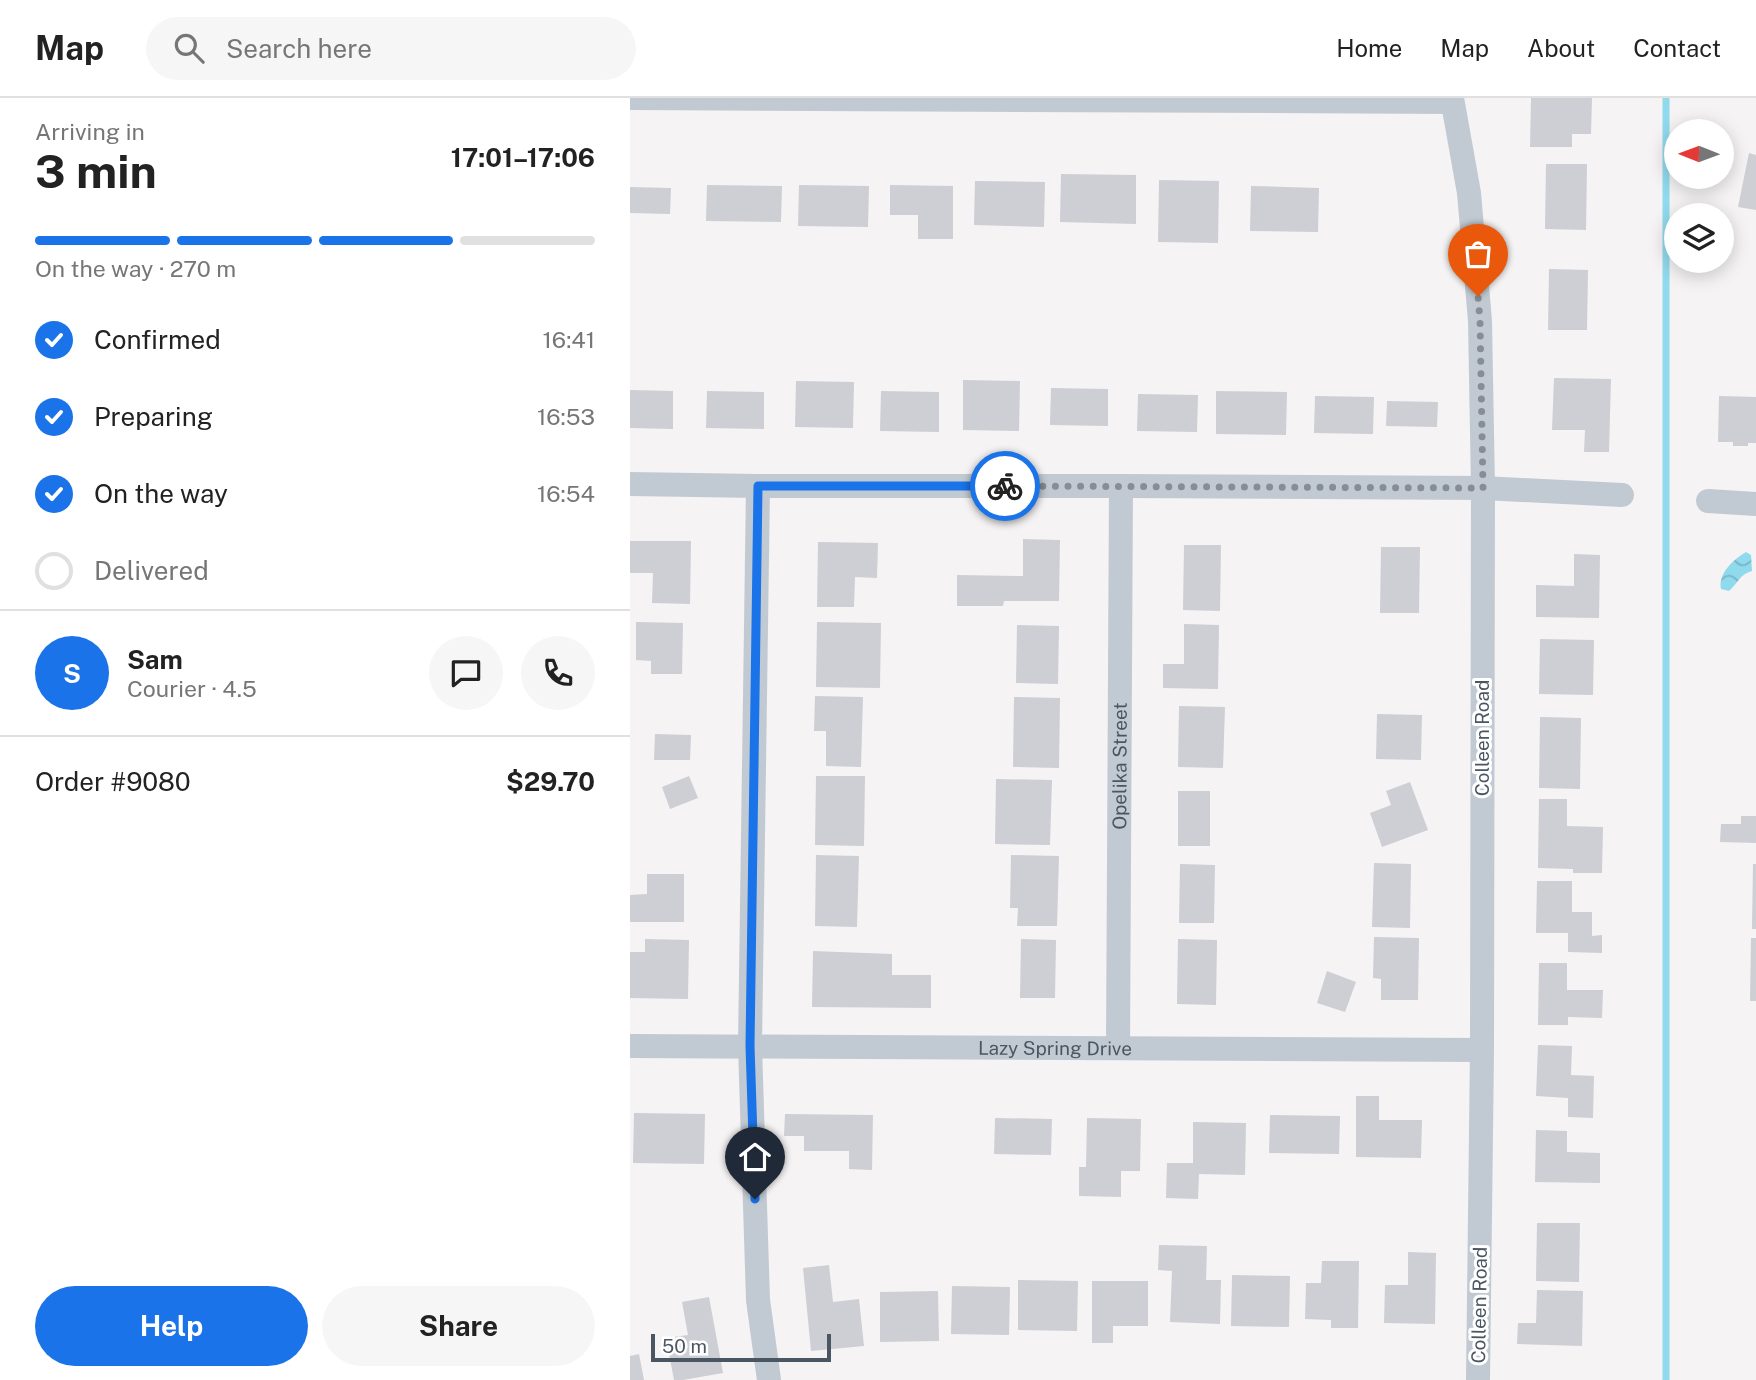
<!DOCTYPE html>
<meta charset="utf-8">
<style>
body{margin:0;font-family:"Public Sans",sans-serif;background:#f6f6f6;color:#222;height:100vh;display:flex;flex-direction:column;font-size:26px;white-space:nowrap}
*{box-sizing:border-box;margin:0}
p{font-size:23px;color:#767676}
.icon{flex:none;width:38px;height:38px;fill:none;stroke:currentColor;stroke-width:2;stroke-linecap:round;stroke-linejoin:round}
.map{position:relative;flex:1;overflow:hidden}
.side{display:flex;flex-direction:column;background:#fff;width:630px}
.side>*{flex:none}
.needle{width:46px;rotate:271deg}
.buttons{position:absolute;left:1034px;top:21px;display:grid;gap:14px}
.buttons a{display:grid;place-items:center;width:70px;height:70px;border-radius:50%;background:#fff;box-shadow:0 4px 18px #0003;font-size:35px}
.scale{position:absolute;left:21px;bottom:18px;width:180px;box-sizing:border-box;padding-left:7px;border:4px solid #4a5661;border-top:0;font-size:19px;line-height:24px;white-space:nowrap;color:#4a5661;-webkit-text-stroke:5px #fff;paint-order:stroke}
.pin{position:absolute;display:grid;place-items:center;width:60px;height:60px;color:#fff;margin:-72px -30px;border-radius:50% 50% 50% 0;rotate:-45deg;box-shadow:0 0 7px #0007}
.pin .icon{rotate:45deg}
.courier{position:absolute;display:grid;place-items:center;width:70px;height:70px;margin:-35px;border:5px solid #1a73e8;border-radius:50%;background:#fff;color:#222;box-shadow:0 2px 9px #0007}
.headline em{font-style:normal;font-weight:700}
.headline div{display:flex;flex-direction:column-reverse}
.headline{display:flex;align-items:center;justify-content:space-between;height:119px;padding:0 35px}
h1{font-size:46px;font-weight:700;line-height:52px}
.bar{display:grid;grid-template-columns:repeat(4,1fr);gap:10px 7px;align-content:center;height:84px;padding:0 35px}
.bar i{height:9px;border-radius:5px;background:#e0e0e0}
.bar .current{background:#1a73e8}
.bar p{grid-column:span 4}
.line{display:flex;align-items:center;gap:18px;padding:0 35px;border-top:2px solid #e0e0e0}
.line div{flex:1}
.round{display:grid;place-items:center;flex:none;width:74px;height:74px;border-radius:37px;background:#f6f6f6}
ol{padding:0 35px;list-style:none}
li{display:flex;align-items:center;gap:21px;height:77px}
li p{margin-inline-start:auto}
li .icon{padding:7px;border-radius:50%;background:#1a73e8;color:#fff;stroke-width:4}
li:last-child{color:#767676}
li i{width:38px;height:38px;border:4px solid #e0e0e0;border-radius:50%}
.action{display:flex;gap:14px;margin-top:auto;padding:14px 35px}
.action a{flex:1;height:80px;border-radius:42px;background:#1a73e8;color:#fff;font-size:28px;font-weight:700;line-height:80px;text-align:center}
.action a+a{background:#f6f6f6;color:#222}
header{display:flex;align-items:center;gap:42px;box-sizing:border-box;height:98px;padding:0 35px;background:#fff;border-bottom:2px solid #e0e0e0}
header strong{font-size:33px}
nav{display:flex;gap:38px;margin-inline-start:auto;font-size:24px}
.search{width:490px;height:63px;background:#f6f6f6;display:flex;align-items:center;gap:18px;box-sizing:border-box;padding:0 24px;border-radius:38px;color:#767676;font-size:26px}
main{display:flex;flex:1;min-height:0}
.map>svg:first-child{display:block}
</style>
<header>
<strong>Map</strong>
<div class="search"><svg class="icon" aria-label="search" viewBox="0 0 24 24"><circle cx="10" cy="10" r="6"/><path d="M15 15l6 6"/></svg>Search here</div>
<nav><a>Home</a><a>Map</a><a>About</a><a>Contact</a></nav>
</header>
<main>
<section class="side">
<div class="headline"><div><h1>3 min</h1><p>Arriving in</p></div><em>17:01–17:06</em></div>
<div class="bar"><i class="current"></i><i class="current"></i><i class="current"></i><i></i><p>On the way · 270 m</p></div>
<ol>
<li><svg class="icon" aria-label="check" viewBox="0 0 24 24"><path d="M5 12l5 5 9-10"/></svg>Confirmed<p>16:41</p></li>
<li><svg class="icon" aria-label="check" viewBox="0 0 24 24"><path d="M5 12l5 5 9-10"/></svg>Preparing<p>16:53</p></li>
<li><svg class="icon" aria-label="check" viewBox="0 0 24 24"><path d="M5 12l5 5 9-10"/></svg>On the way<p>16:54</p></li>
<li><i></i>Delivered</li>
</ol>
<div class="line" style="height:126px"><b class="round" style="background:#1a73e8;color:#fff">S</b><div><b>Sam</b><p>Courier · 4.5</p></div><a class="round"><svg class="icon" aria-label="chat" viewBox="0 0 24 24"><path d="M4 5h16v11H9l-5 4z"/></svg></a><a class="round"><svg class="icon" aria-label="phone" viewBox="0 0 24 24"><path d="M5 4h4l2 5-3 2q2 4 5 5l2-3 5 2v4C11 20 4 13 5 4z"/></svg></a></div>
<div class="line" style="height:91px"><div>Order #9080</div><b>$29.70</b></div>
<div class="action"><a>Help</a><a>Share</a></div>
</section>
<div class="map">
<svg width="1126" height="1282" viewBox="0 0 1126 1282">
<defs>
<pattern id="water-waves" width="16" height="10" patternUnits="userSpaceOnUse" patternTransform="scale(1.75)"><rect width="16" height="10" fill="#90daee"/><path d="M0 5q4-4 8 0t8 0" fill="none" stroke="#78b4c4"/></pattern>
</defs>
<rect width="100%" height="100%" fill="#f5f3f3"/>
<path fill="url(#water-waves)" d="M 1116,454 L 1121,457 L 1122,473 C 1110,476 1108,485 1099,493 L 1091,491 C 1088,475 1104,461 1116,454 Z"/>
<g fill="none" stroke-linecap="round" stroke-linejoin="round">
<path stroke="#90daee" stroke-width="7" d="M 1036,0 L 1036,1282"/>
</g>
<g fill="#cdcfd5">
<path d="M 901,0 L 962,0 L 961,36 L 942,36 L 942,49 L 900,49 Z"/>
<path d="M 1119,55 L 1126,57 L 1126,112 L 1108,109 Z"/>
<path d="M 916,66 L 957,66 L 956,132 L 915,131 Z"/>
<path d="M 431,76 L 506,77 L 506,126 L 430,124 Z"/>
<path d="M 529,82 L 589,83 L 588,145 L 528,144 Z"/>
<path d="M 345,83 L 415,84 L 414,129 L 344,127 Z"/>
<path d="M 77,87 L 152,88 L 151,124 L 76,123 Z"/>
<path d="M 169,87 L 239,88 L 238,129 L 168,128 Z"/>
<path d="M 260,87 L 323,88 L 323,141 L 288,141 L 288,117 L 260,117 Z"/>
<path d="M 621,88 L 689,90 L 688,134 L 620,133 Z"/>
<path d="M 0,89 L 41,90 L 40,116 L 0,115 Z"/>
<path d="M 919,171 L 958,172 L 957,232 L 918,232 Z"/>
<path d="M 924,280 L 981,281 L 979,354 L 954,354 L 955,332 L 922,332 Z"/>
<path d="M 333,282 L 390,283 L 389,333 L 333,332 Z"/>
<path d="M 166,283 L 224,284 L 223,330 L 165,329 Z"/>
<path d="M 421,290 L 478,291 L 478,328 L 420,327 Z"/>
<path d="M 0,292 L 43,293 L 43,331 L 0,330 Z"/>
<path d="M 77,293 L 134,294 L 134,331 L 76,330 Z"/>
<path d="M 251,293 L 309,294 L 309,334 L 250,333 Z"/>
<path d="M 586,293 L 657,294 L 656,337 L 586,336 Z"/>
<path d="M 508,296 L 568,297 L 567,334 L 507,333 Z"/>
<path d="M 685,298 L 744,299 L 743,336 L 684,335 Z"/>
<path d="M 1089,298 L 1126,299 L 1126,345 L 1118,345 L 1118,348 L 1103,348 L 1103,344 L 1088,344 Z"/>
<path d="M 757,303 L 808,304 L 807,329 L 756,328 Z"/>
<path d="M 393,441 L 430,442 L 429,503 L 374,503 L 373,508 L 327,508 L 327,477 L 393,478 Z"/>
<path d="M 0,443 L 61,443 L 60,506 L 22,505 L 23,475 L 0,475 Z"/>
<path d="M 188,444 L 248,445 L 247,480 L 225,479 L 224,509 L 187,509 Z"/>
<path d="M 554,447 L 591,447 L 590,513 L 553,512 Z"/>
<path d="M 751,449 L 790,449 L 789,515 L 750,515 Z"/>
<path d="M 944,456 L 970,457 L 969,520 L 906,519 L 906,487 L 944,488 Z"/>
<path d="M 6,524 L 53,525 L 52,576 L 21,576 L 21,563 L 6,562 Z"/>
<path d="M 187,524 L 251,525 L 250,590 L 186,589 Z"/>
<path d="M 554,526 L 589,527 L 588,591 L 533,590 L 533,566 L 554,566 Z"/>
<path d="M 387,527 L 429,528 L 428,586 L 386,585 Z"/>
<path d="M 910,541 L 964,542 L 963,597 L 909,596 Z"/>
<path d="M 185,598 L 233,599 L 231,669 L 196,668 L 196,633 L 184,633 Z"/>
<path d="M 384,599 L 430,600 L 429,670 L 383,669 Z"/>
<path d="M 549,608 L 595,609 L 593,670 L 548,669 Z"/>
<path d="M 747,616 L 792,617 L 791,662 L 746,661 Z"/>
<path d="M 910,619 L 951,620 L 950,691 L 909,690 Z"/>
<path d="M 25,636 L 61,637 L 60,662 L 24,662 Z"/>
<path d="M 59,678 L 68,700 L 40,711 L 32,689 Z"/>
<path d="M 186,678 L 235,678 L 234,748 L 185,747 Z"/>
<path d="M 366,681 L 422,682 L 420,747 L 365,746 Z"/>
<path d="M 780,684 L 798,732 L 752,749 L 740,715 L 761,707 L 756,693 Z"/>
<rect x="548" y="693" width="32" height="55"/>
<path d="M 909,701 L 937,701 L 937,728 L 973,729 L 972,775 L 943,775 L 943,771 L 908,770 Z"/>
<path d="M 1111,718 L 1126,718 L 1126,745 L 1090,744 L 1091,726 L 1111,726 Z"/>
<path d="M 186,757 L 229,758 L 227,829 L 185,828 Z"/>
<path d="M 381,757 L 429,758 L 427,828 L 387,828 L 388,810 L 380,810 Z"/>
<path d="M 744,765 L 781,766 L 780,830 L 742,829 Z"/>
<path d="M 550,766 L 585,767 L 584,825 L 549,825 Z"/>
<path d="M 1123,766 L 1126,766 L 1126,831 L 1122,831 Z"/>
<path d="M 17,776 L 54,776 L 54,824 L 0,824 L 0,797 L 17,796 Z"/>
<path d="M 907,783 L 942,783 L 942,814 L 962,814 L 962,838 L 972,837 L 972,855 L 938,854 L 938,835 L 906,835 Z"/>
<path d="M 744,839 L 789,840 L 788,902 L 751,902 L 751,881 L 743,880 Z"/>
<path d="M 1121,840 L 1126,840 L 1126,903 L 1120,903 Z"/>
<path d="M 15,841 L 59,842 L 58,901 L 0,900 L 0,854 L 15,854 Z"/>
<path d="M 391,841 L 426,842 L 425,900 L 390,900 Z"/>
<path d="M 548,841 L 587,842 L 586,907 L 547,906 Z"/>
<path d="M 183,853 L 262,856 L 262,877 L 301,877 L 301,910 L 182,909 Z"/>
<path d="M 909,865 L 937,865 L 937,892 L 973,892 L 972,920 L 938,919 L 938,927 L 908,927 Z"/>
<path d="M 697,873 L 726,884 L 715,914 L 687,905 Z"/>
<path d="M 908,947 L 942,948 L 941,977 L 964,978 L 963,1020 L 938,1019 L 938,1000 L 906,998 Z"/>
<path d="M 726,998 L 749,998 L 749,1022 L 792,1022 L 791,1060 L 726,1059 Z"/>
<path d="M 4,1015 L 75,1016 L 74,1066 L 3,1065 Z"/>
<path d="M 155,1016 L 243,1017 L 242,1072 L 219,1071 L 219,1053 L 174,1053 L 174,1038 L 154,1038 Z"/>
<path d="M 640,1017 L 710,1018 L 709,1056 L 639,1055 Z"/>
<path d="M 365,1020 L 422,1021 L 421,1057 L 364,1056 Z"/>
<path d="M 457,1020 L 511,1021 L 510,1073 L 491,1073 L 491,1099 L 449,1098 L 449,1069 L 456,1069 Z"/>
<path d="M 563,1024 L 616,1025 L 615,1077 L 569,1076 L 568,1101 L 536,1100 L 537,1065 L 563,1065 Z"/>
<path d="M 906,1032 L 937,1033 L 937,1054 L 970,1055 L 970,1085 L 905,1084 Z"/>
<path d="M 907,1125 L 950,1125 L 949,1184 L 906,1183 Z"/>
<path d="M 529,1147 L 577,1148 L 576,1182 L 591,1182 L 590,1226 L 540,1224 L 542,1173 L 528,1172 Z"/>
<path d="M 778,1154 L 806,1155 L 805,1226 L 754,1225 L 755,1187 L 778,1187 Z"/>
<path d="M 692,1163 L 729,1163 L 728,1230 L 701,1230 L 701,1222 L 675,1221 L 676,1185 L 691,1185 Z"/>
<path d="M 199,1167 L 203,1204 L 229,1201 L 234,1248 L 181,1253 L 173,1170 Z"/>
<path d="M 602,1177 L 660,1178 L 659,1229 L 601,1228 Z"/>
<path d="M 388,1182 L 448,1183 L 447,1233 L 388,1232 Z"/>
<path d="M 462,1183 L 518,1183 L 518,1228 L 483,1228 L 483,1245 L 462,1245 Z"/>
<path d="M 322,1188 L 380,1189 L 379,1237 L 321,1236 Z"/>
<path d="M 907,1192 L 953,1193 L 952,1248 L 887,1246 L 888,1225 L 906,1225 Z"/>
<path d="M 308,1193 L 309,1243 L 250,1244 L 250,1194 Z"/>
<path d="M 79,1199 L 93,1275 L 53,1282 L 44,1282 L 36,1240 L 58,1237 L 52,1204 Z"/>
<path d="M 9,1256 L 14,1282 L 0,1282 L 0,1258 Z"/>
</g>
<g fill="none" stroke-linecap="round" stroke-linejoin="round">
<g stroke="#c1cad2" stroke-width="24">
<path d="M 0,0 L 822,4"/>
<path d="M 822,0 L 839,95 L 850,223 L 853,390 L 852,952 L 848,1282"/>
<path d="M 0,386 L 128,388 L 491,388 L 853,390 L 992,397"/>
<path d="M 128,388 L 120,948 L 128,1202 L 139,1282"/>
<path d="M 1078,403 L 1126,406"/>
<path id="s1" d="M 0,948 L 852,952"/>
<path id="s2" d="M 488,950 L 491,388"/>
</g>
</g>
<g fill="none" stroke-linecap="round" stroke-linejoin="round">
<path stroke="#868d94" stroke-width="7" stroke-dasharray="0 12.6" d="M 375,388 L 853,390 L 850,223 L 848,198"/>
<path stroke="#1a73e8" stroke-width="9" d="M 125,1101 L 120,948 L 128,388 L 375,388"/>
</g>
<g text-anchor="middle" stroke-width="6" stroke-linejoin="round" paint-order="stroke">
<g font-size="19" fill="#4a5661" stroke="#fff">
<text transform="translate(852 640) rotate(-90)" y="7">Colleen Road</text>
<text dy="7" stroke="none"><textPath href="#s2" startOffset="282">Opelika Street</textPath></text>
<text dy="7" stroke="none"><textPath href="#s1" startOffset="425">Lazy Spring Drive</textPath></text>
<text transform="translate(849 1207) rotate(-89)" y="7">Colleen Road</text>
</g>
</g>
</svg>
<div class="buttons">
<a><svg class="needle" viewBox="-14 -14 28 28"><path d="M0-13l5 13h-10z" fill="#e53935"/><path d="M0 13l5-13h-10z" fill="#767676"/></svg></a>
<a><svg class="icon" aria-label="layers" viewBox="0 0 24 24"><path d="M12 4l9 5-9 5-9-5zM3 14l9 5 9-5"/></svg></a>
</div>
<div class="scale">50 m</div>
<div class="pin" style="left:848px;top:198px;background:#ea580c"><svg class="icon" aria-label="bag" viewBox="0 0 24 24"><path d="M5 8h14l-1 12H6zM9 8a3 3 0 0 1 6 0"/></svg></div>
<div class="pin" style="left:125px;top:1101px;background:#1f2937"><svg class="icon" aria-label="home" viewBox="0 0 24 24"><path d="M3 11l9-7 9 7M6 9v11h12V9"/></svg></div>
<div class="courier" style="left:375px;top:388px"><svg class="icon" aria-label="bike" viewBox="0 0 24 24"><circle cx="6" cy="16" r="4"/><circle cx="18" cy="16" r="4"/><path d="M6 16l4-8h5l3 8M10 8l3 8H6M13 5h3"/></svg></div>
</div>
</main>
